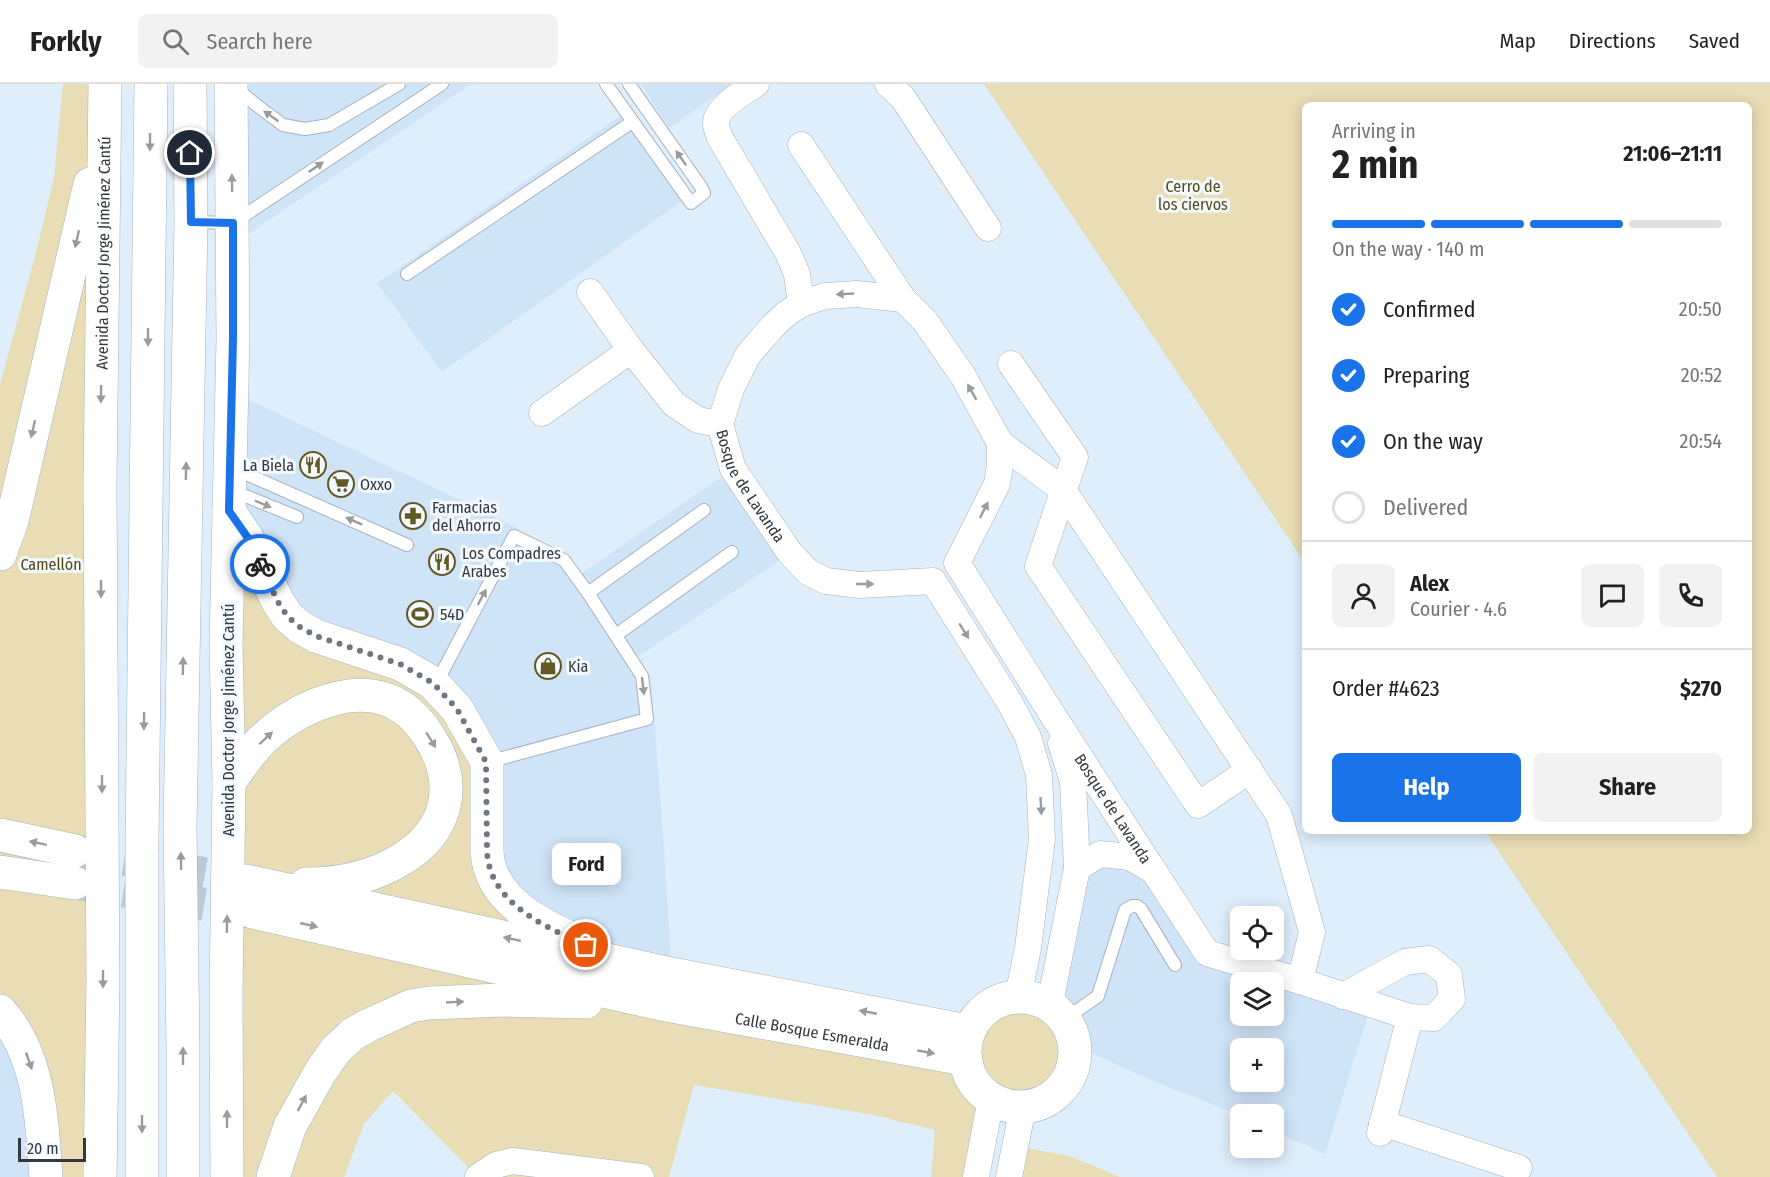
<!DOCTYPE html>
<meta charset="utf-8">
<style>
body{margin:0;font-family:"Fira Sans Condensed",sans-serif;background:#f2f2f2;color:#222;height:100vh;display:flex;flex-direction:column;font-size:22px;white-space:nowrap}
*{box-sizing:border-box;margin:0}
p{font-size:20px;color:#767676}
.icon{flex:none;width:33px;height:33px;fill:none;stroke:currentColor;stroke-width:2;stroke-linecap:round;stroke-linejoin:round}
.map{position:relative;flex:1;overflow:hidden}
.panel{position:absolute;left:1302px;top:18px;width:450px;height:732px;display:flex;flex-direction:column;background:#fff;border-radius:9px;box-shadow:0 3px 15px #0003}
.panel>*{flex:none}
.buttons{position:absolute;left:1230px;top:822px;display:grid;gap:12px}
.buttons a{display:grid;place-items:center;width:54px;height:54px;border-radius:9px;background:#fff;box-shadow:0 3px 15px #0003;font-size:30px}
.scale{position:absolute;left:18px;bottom:15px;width:68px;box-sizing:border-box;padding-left:6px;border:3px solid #33393e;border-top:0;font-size:16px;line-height:21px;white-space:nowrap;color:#33393e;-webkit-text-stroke:4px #f3faff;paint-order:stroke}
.pin{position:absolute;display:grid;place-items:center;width:51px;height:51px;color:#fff;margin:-26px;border:3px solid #fff;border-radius:50%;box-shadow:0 2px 6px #0007}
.courier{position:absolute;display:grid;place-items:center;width:60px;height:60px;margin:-30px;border:4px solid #1a73e8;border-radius:50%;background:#fff;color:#222;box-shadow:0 2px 8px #0007}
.bubble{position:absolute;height:42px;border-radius:9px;background:#fff;box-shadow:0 3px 15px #0003;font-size:20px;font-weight:700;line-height:42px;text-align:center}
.summary em{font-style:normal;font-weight:700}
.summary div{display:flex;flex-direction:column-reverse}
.summary{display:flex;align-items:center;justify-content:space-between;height:102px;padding:0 30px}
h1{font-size:39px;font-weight:700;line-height:45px}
.bar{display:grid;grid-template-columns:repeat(4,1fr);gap:9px 6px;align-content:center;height:72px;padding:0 30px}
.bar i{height:8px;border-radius:4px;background:#e0e0e0}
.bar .on{background:#1a73e8}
.bar p{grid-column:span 4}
.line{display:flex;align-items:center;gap:15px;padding:0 30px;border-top:2px solid #e0e0e0}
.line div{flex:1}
.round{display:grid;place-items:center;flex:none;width:63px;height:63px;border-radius:9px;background:#f2f2f2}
ol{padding:0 30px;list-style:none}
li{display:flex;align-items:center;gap:18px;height:66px}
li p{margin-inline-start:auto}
li .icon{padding:6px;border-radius:50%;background:#1a73e8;color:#fff;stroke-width:4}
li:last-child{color:#767676}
li i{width:33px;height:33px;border:3px solid #e0e0e0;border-radius:50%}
.button{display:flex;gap:12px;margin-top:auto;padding:12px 30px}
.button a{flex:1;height:69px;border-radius:9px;background:#1a73e8;color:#fff;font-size:24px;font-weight:700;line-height:69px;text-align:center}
.button a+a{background:#f2f2f2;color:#222}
header{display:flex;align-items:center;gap:36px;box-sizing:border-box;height:84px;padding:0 30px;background:#fff;border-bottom:2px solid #e0e0e0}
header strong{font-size:28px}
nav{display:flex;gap:33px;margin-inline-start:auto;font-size:21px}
.search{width:420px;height:54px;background:#f2f2f2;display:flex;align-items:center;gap:15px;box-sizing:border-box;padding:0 21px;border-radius:9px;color:#767676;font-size:22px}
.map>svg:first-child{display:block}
</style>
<header>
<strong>Forkly</strong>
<div class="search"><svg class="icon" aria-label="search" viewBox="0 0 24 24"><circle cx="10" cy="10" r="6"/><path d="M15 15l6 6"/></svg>Search here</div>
<nav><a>Map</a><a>Directions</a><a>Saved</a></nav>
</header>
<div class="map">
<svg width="1770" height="1093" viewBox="0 0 1770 1093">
<rect width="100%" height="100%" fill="#deeefb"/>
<g fill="#cfe4f7" fill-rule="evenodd">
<path d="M 245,0 L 471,0 L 247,151 Z"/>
<path d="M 641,0 L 733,0 L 669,44 Z"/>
<path d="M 626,28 L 686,114 L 442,288 L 377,199 Z"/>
<path d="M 232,308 L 506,438 L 572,475 L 581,490 L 733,385 L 790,469 L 638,573 L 651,593 L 663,750 L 672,890 L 531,833 L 316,552 L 247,455 Z"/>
<path d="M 1130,773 L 1207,869 L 1371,921 L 1325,1070 L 1274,1047 L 1274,1030 L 1240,1030 L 1240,1032 L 1197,1014 L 1165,1002 L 1075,962 L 1070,944 L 1050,919 L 1077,784 ZM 1240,898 L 1274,898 L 1274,932 L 1240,932 ZM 1240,964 L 1274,964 L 1274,998 L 1240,998 Z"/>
<path d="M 0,927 L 46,1093 L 0,1093 Z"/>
</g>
<g fill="#e8ddb4">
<path d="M 63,0 L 105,0 L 102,772 L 76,767 L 75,799 L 102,807 L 100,1093 L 46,1093 L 0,927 L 0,300 L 36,169 L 54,93 Z"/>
<path d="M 984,0 L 1770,0 L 1770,1093 L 1717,1093 L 1485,747 L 1749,747 L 1749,21 L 1305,21 L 1305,479 Z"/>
<path d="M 229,427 L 278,518 L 400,580 L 473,650 L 487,768 L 567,853 L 967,947 C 972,940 977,931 983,925 C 996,913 1014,911 1030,914 C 1036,916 1043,916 1048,919 C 1054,921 1060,930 1064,935 C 1088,970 1067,1021 1022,1023 C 1011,1024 1002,1020 992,1015 L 976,1093 L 931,1093 L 935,1046 L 874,1031 L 694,1001 L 669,1093 L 478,1093 L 393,1007 L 364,1040 L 344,1093 L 227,1093 L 227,850 L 252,828 L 228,778 Z"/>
<path d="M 1015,1062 L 1070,1072 L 1120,1093 L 1017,1093 Z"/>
</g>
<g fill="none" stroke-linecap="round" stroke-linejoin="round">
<g stroke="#bccad5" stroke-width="33" stroke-dasharray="33 16" stroke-linecap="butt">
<path d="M 76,767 L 246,797"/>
<path d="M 75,799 L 252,828"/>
</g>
<defs>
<g id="lane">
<path d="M 606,0 L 691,119 L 704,109 L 701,103 L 629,0"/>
<path d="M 236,4 L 255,20 L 283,41 L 305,45 L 329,41 L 399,0"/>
<path d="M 192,138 L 233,139 L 442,0"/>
<path d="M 407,190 L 632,38"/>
<path d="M 233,384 L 407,461"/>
<path d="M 231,406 L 297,433"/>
<path d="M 588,509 L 704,426"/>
<path d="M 616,551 L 732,468"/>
<path d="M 436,600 L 514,452 L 564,476 L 588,509 L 642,592 L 647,635 L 488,678"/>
<path d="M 1064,936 L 1098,912 L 1125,826 L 1132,822 L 1137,822 L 1141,825 L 1175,881"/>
</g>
<g id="street">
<path d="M 756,0 C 744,8 715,24 716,40 C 716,44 719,50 720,54 L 788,169 L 797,190 L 801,220"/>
<path d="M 888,0 L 903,14 L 988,144"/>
<path id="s1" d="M 801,61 L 903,215 L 925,237 L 963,292 L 1000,359 L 1000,381 L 997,400 L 957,479 L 1052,630 L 1207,869 L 1300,897 L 1410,933 L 1434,934 L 1452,915 L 1449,891 L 1429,875 L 1405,878 L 1343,912"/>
<path d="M 590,208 L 631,266 L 674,320 L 698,336 L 720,340"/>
<path id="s2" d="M 903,215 L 857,210 L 825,212 L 801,220 L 786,230 L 773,242 L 748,271 L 731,305 L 720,340 L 733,385 L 790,469 L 808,488 L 826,497 L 860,501 L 933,497 L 1010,619 L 1028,653 L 1039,691 L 1042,755 L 1028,864 L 1018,912"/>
<path d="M 1011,280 L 1075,373 L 1038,482 L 1198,721 L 1250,686"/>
<path d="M 542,329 L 631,266"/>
<path d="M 1000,359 L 1063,406 L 1279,731 L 1312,848 L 1300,897"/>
<path d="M 1077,784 L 1100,770 L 1130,773 L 1154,787"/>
<path d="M 1050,919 L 1077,784 L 1073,698 L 1061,659"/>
<path d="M 1382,1039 L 1519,1084"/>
<path d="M 1380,1049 L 1410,933"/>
<path d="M 478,1093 L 496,1081 L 513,1077 L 641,1093"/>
<path d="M 976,1093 L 991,1015"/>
<path d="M 1009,1093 L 1023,1023"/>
</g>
<g id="secondary">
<path d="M 229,427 L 247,454 L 278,518 L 288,533 L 300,543 L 316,552 L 400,580 L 433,599 L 457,625 L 487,678 L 487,768 C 490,816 540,841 580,858"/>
<path d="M 0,470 L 12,437 L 90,100"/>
<path d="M 229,699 C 239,684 249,669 262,656 C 297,623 359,594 403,624 C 414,631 423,643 430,654 C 459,700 448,747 402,775 C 373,793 340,800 306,800"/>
<path d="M 0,751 L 75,767"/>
<path d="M 0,788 L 75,799"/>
<path d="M 246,797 L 672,890 L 967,947"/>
<path id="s3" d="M 252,828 L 661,920 L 964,975"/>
<circle cx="1020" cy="968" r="55"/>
<path d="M 0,927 C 40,971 42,1036 46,1093"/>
<path id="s4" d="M 100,1093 L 103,897 L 100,401 L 105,0"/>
<path d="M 142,1093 L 142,759 L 151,0"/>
<path d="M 183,1093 L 183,964 L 180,744 L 191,138 L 190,0"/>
<path d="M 227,1093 L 226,912 L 229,699 L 226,560 L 233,254 L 231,0"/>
<path d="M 273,1093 L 290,1042 L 321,987 L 335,967 L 353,950 L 369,941 L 411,922 L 429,919 L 501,916 L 586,918"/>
</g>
</defs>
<use href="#lane" stroke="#a4b3c0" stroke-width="14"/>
<use href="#street" stroke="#a4b3c0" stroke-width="27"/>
<use href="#secondary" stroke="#a4b3c0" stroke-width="34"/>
<use href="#lane" stroke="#fff" stroke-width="12"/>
<use href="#street" stroke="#fff" stroke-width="26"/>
<use href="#secondary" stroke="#fff" stroke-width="33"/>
</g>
<defs><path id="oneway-solid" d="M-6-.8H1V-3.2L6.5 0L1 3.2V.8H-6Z" transform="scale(1.5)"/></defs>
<g fill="#999c9e">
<use href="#oneway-solid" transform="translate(271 32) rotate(-145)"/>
<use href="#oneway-solid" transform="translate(150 58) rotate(90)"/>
<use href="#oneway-solid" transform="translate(681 74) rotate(-125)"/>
<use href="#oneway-solid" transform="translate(316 83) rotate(-34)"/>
<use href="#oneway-solid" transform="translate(232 99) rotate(-91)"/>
<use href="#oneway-solid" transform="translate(77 155) rotate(103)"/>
<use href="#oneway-solid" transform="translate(845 210) rotate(177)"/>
<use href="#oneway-solid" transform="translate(148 253) rotate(90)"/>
<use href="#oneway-solid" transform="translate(972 308) rotate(-119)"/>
<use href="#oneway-solid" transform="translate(101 310) rotate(91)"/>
<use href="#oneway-solid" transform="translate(33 345) rotate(103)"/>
<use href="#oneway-solid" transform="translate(186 387) rotate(-89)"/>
<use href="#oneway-solid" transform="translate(263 420) rotate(23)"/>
<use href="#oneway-solid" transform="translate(984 426) rotate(-63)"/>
<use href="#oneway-solid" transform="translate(354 437) rotate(-156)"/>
<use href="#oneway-solid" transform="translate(865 500)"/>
<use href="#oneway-solid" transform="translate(101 505) rotate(90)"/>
<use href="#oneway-solid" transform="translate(482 513) rotate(-62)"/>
<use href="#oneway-solid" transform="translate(964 547) rotate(58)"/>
<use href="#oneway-solid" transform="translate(183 582) rotate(-89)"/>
<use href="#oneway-solid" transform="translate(643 602) rotate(83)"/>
<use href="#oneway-solid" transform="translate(144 637) rotate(91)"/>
<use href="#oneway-solid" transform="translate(266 654) rotate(-43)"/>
<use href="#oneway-solid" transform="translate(431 656) rotate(58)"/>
<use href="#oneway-solid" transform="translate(102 700) rotate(90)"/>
<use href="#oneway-solid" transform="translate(1041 722) rotate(87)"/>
<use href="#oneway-solid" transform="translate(38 759) rotate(-168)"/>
<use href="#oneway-solid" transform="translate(181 777) rotate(-91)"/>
<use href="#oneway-solid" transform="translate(227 840) rotate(-89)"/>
<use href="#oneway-solid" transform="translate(309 841) rotate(13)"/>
<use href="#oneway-solid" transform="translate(512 855) rotate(-168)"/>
<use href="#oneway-solid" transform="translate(103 895) rotate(90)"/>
<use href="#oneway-solid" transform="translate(455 918) rotate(-3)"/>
<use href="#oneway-solid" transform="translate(868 928) rotate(-169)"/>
<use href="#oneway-solid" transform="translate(926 968) rotate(10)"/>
<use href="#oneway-solid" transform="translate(183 972) rotate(-90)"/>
<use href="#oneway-solid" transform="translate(29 977) rotate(71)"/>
<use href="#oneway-solid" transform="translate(302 1019) rotate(-62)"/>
<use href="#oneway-solid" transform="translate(227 1035) rotate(-90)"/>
<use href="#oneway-solid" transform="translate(142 1040) rotate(90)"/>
</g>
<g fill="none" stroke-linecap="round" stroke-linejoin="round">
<path stroke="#6f7880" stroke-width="6" stroke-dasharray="0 10.8" d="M 260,480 L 278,518 L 288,533 L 300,543 L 316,552 L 400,580 L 433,599 L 457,625 L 486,678 L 487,768 C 490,819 545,843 586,861"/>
<path stroke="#1a73e8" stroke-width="8" d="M 190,69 L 191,138 L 233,139 L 233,254 L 229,427 L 248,454 L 260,480"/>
</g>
<defs>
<symbol id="restaurant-ring" viewBox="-11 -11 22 22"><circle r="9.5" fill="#f3faff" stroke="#645824" stroke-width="1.5"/><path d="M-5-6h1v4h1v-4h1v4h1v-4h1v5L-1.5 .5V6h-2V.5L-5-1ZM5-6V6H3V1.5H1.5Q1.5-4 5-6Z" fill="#645824"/></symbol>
<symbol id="supermarket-ring" viewBox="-11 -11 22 22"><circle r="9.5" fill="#f3faff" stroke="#645824" stroke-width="1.5"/><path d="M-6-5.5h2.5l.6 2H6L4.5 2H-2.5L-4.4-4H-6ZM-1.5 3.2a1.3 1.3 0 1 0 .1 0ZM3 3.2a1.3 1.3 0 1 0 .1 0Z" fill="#645824"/></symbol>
<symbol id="pharmacy-ring" viewBox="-11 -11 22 22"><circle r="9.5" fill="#f3faff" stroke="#645824" stroke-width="1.5"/><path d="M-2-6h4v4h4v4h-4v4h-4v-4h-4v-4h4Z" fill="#645824"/></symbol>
<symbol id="stadium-ring" viewBox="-11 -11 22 22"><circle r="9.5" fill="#f3faff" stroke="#645824" stroke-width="1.5"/><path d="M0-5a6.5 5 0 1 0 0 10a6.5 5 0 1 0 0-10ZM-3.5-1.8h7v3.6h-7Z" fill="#645824"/></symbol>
<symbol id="shop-ring" viewBox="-11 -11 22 22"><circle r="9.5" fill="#f3faff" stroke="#645824" stroke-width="1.5"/><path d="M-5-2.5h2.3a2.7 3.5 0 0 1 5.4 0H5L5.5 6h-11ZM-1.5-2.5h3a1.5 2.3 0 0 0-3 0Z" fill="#645824"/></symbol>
</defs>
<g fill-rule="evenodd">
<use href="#restaurant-ring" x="298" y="366" width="30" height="30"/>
<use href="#supermarket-ring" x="326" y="385" width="30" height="30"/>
<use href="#pharmacy-ring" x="398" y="417" width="30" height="30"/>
<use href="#restaurant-ring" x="427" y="463" width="30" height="30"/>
<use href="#stadium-ring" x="405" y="515" width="30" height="30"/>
<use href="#shop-ring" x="533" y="567" width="30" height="30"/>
</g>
<g text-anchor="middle" stroke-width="6" stroke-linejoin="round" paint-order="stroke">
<g font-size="16" fill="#554916" stroke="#f3faff">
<text x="1193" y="108">Cerro de<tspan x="1193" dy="18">los ciervos</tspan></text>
<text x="51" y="486">Camellón</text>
</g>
<g font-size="16" fill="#33393e" stroke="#f3faff">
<text dy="6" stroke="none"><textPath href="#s4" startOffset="924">Avenida Doctor Jorge Jiménez Cantú</textPath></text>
<text dy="6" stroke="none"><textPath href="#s2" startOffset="322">Bosque de Lavanda</textPath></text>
<text transform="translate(228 636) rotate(-90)" y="6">Avenida Doctor Jorge Jiménez Cantú</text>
<text dy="6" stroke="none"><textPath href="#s1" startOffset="780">Bosque de Lavanda</textPath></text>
<text dy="6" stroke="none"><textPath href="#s3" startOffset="573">Calle Bosque Esmeralda</textPath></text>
</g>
<g font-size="16" fill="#33393e" stroke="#f3faff" text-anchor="start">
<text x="294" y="387" text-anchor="end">La Biela</text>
<text x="360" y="406">Oxxo</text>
<text x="432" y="429">Farmacias<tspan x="432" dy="18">del Ahorro</tspan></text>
<text x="462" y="475">Los Compadres<tspan x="462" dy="18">Arabes</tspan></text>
<text x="440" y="536">54D</text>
<text x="568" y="588">Kia</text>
</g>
</g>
</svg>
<div class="buttons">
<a><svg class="icon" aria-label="locate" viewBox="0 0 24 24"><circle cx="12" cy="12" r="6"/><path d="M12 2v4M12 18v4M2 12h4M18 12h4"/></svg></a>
<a><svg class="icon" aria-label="layers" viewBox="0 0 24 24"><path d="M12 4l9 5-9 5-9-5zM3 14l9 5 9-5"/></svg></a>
<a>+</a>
<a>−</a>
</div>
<div class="scale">20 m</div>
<div class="pin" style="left:586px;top:861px;background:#ea580c"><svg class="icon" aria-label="bag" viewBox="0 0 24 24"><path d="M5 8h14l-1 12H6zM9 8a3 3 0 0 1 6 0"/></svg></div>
<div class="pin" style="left:190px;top:69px;background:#1f2937"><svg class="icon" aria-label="home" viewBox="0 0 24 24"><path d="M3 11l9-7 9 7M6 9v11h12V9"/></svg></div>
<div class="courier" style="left:260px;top:480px"><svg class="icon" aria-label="bike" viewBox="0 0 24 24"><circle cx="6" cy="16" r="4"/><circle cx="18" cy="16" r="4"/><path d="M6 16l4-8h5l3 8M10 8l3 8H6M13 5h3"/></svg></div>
<div class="bubble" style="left:552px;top:759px;width:69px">Ford</div>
<section class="panel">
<div class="summary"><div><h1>2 min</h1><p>Arriving in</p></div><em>21:06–21:11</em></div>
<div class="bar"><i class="on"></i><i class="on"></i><i class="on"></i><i></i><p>On the way · 140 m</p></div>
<ol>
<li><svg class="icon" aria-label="check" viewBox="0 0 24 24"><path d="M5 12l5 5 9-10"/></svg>Confirmed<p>20:50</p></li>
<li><svg class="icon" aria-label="check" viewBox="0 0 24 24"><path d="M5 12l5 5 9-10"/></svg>Preparing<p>20:52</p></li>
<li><svg class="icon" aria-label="check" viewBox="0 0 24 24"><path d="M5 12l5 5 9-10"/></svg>On the way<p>20:54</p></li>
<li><i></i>Delivered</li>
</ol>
<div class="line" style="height:108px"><a class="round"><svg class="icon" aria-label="person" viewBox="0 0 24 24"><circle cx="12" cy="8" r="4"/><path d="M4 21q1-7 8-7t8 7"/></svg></a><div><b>Alex</b><p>Courier · 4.6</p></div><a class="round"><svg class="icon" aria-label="chat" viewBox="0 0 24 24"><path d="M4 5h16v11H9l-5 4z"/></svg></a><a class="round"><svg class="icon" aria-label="phone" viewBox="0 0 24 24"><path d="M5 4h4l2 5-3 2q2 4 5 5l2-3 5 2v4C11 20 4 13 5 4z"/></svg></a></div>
<div class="line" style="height:78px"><div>Order #4623</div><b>$270</b></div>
<div class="button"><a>Help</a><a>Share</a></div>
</section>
</div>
